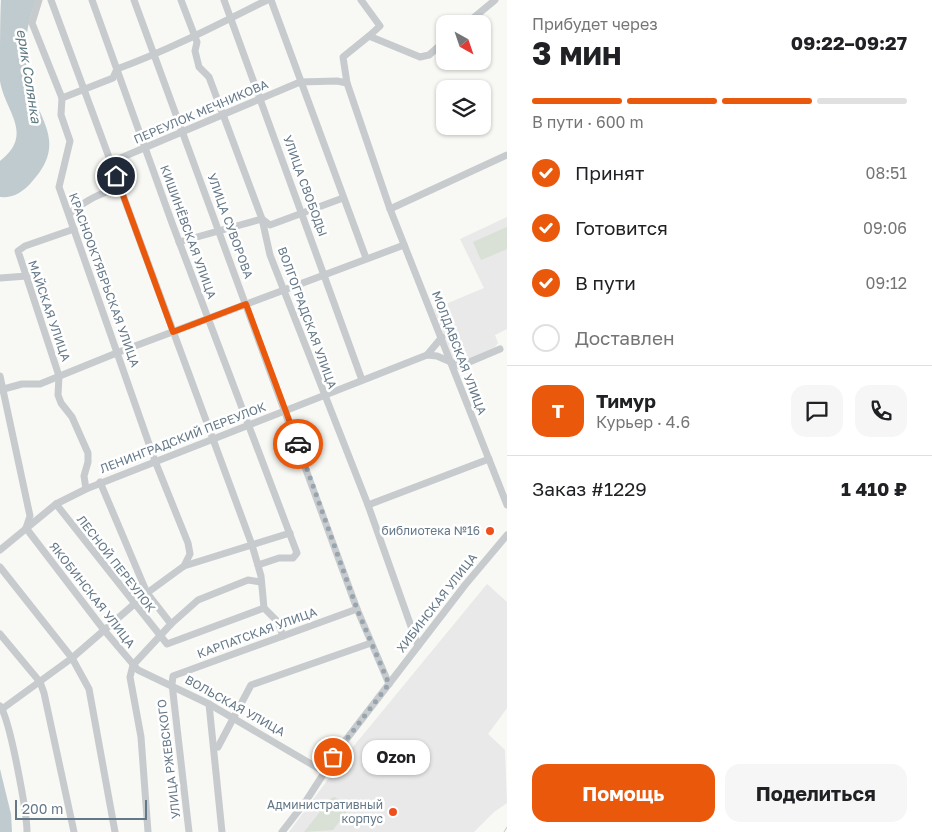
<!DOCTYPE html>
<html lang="ru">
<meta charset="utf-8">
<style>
body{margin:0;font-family:"Golos Text",sans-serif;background:#f6f6f6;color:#202124;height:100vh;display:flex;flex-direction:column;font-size:19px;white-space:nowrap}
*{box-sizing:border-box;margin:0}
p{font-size:16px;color:#757577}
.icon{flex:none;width:28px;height:28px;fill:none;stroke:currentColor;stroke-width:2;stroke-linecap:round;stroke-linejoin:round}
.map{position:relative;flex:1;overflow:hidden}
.panel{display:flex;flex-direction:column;background:#fff;width:425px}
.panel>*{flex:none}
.needle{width:32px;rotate:140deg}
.buttons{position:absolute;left:436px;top:15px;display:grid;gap:10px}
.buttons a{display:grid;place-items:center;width:55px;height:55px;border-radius:10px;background:#fff;box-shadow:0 1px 4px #0004;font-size:25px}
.scale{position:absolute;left:15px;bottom:12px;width:132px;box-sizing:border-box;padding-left:5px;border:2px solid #647888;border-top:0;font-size:14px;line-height:18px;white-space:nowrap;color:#647888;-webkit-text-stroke:4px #fff;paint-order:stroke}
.pin{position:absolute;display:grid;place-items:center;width:42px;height:42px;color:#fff;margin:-21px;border:2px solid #fff;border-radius:50%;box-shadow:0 1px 5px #0007}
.courier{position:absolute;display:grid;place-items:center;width:50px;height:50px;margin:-25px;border:4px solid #ea580c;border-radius:50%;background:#fff;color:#222;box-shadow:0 1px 6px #0007}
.bubble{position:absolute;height:35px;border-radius:15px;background:#fff;box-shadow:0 1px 4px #0004;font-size:16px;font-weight:700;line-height:35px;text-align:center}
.overview em{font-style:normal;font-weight:700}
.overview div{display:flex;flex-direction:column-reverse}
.overview{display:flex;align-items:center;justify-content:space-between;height:85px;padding:0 25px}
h1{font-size:32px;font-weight:700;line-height:38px}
.bar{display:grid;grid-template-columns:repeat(4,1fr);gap:8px 5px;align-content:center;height:60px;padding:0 25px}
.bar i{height:6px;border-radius:4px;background:#e0e0e0}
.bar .active{background:#ea580c}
.bar p{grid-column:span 4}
.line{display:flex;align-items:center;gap:12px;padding:0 25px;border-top:1px solid #e0e0e0}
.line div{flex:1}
.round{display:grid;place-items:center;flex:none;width:52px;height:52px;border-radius:15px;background:#f6f6f6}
ol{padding:0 25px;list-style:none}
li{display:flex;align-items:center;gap:15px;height:55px}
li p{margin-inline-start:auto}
li .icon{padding:5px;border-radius:50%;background:#ea580c;color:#fff;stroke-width:4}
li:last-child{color:#757577}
li i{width:28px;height:28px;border:2px solid #e0e0e0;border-radius:50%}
.primary-button{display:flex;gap:10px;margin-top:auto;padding:10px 25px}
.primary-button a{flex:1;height:58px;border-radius:15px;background:#ea580c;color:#fff;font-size:20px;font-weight:700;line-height:58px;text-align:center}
.primary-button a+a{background:#f6f6f6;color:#202124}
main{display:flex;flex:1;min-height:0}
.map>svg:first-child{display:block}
</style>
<main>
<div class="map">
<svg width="507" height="832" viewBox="0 0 507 832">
<rect width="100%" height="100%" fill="#f8f8f4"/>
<g fill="#e8e9e8">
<path d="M 507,217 L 507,329 L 495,335 L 498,343 L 495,347 L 460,363 L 454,361 L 434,309 L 484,288 L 460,239 Z"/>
<path d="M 487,584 L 507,602 L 507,708 L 488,734 L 505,750 L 507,803 L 494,812 L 474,832 L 289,832 L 344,758 Z"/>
</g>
<g fill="#d9e0d5">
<path d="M 507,227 L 507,249 L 481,260 L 473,242 Z"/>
<path d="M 335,797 L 347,806 L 347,811 L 333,830 L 304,832 L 331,798 Z"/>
</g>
<g fill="#c0cbd0">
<path d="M 1,0 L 36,0 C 27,24 23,46 27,71 C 32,117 73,139 30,184 C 21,193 13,198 0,197 L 0,161 C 35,134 5,112 0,81 C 0,67 0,13 1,0 Z"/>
<path d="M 0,769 L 11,814 L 12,832 L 0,832 Z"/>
</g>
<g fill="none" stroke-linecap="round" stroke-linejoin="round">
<path stroke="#c0cbd0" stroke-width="1" d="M 504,832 L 507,827"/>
<g stroke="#c7cbce" stroke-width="7">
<path d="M 39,0 L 32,23 L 62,98 L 61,115 L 70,141 L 59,187 L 155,461 L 188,543 L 190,554 L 184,566"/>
<path d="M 51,0 L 252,545 L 261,576 L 264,608 L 278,622 L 283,636"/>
<path d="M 92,0 L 172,223 L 297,553 L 293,558 L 279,558 L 258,565"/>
<path d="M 134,0 L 357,609 L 389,684"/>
<path d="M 181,0 L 197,42 L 195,51 L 199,67 L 209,77 L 262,219 L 270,255 L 368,505 L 418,646"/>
<path d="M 224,0 L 362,380"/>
<path d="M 271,0 L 366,258"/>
<path d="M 361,0 L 380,26 L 369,36"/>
<path d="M 466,24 L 495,0"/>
<path d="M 347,83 L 343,57 L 369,36 L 420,57 L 429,55 L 445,41"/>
<path d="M 62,98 L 113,78 L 117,69 C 169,50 217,25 267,0"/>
<path d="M 111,162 L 300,82 L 337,81 L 347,83 L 390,209 L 507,505"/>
<path d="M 390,209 L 507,155"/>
<path d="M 69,214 C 82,203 103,190 121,189"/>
<path d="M 74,229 L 25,246 L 18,251 L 59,376 L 58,395 L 61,403 L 72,417 L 88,453 L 88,462 L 84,476 L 86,489"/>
<path d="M 179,242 L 262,219 L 270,225 L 343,198"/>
<path d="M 0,278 L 27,276"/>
<path d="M 427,355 L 442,337"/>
<path d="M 0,376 L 30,516 L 26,528"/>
<path d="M 0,390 L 22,384 L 40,384 L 119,352 L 404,245"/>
<path d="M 100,482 L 147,593 L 171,624"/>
<path d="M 56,504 L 167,644 L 264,608"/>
<path d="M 368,505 L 489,459"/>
<path d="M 26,528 L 104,630 L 138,670 L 209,704 L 323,771"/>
<path d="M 0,550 L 56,504 L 86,489 L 427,355 L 437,356 L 460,366 L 500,349"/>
<path d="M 0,567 L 72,658 L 89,689 L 115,832"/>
<path d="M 0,634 L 40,682 L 44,693 L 74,832"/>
<path d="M 209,704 L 222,832"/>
<path d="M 0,706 C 10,719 27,813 27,832"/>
<path d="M 2,709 L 72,658 L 147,593 L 184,566 L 290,533"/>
<path d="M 218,747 L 251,685 L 371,643"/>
<path d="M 148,832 L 141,737 L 130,677 L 133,665 L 171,624 L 198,600 L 248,580 L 261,582"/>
<path d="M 189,832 L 172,684 L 173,676 L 357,609"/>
<path d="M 282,832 L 306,801 L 342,745 L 465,585 L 507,535"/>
</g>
</g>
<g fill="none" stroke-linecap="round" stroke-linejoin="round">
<path stroke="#98a5ae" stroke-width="5" stroke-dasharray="0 9" d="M 298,444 L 357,609 L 389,684 L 333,757"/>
<path stroke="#ea580c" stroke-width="6" d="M 116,176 L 173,332 L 246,304 L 298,444"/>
</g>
<g fill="#f04f1d" stroke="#fff" stroke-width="2">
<circle cx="490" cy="531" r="5"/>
<circle cx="393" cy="812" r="5"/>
</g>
<g text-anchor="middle" stroke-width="5" stroke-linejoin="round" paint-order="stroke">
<g font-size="12" fill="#647888" stroke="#fff">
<text transform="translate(201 112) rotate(-23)" y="4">ПЕРЕУЛОК МЕЧНИКОВА</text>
<text transform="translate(305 186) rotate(70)" y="4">УЛИЦА СВОБОДЫ</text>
<text transform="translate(230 226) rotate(70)" y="4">УЛИЦА СУВОРОВА</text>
<text transform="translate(188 232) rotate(70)" y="4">КИШИНЁВСКАЯ УЛИЦА</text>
<text transform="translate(104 280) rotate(70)" y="4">КРАСНООКТЯБРЬСКАЯ УЛИЦА</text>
<text transform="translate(49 311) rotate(71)" y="4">МАЙСКАЯ УЛИЦА</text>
<text transform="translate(307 318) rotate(70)" y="4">ВОЛГОГРАДСКАЯ УЛИЦА</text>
<text transform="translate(459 353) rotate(69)" y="4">МОЛДАВСКАЯ УЛИЦА</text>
<text transform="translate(183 438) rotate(-21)" y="4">ЛЕНИНГРАДСКИЙ ПЕРЕУЛОК</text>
<text transform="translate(116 564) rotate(52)" y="4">ЛЕСНОЙ ПЕРЕУЛОК</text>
<text transform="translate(92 595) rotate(52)" y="4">ЯКОБИНСКАЯ УЛИЦА</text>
<text transform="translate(437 603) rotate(-52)" y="4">ХИБИНСКАЯ УЛИЦА</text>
<text transform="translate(257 633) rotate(-20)" y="4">КАРПАТСКАЯ УЛИЦА</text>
<text transform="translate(235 706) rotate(29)" y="4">ВОЛЬСКАЯ УЛИЦА</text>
<text transform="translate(169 759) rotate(-97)" y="4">УЛИЦА РЖЕВСКОГО</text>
</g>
<g font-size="12" fill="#647888" stroke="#fff" text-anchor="end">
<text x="480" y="535">библиотека №16</text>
<text x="383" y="809">Административный<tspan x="383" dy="14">корпус</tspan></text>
</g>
<g font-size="14" font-style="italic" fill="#607a83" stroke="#fff">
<text transform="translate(29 76) rotate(81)" y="5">ерик Солянка</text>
</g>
</g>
</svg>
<div class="buttons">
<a><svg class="needle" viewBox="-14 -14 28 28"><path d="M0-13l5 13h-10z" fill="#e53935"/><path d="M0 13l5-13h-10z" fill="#757577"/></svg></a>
<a><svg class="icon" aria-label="layers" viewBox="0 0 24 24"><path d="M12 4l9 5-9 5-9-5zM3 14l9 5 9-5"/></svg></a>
</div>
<div class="scale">200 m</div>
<div class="pin" style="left:333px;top:757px;background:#ea580c"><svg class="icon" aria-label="bag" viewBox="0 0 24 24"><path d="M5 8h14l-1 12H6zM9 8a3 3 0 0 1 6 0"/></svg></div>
<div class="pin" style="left:116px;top:176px;background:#1f2937"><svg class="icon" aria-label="home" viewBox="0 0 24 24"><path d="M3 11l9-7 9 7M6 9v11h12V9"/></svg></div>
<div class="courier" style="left:298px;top:444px"><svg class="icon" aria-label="car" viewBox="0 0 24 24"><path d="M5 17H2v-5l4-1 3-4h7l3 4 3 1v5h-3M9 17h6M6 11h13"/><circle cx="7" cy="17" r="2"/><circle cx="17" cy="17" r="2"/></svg></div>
<div class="bubble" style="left:362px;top:740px;width:68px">Ozon</div>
</div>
<section class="panel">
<div class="overview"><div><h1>3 мин</h1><p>Прибудет через</p></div><em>09:22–09:27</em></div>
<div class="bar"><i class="active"></i><i class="active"></i><i class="active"></i><i></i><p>В пути · 600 m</p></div>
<ol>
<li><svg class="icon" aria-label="check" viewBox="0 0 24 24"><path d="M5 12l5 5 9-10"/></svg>Принят<p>08:51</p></li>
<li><svg class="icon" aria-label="check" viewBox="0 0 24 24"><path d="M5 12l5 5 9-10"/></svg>Готовится<p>09:06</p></li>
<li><svg class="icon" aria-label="check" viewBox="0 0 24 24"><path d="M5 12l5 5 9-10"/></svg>В пути<p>09:12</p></li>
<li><i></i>Доставлен</li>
</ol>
<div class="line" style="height:90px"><b class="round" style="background:#ea580c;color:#fff">Т</b><div><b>Тимур</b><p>Курьер · 4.6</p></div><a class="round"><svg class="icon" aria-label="chat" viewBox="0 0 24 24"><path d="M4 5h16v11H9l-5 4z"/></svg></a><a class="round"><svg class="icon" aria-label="phone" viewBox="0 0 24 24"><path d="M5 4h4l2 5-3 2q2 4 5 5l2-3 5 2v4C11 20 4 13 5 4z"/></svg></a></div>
<div class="line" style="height:65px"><div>Заказ #1229</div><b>1 410 ₽</b></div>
<div class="primary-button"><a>Помощь</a><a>Поделиться</a></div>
</section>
</main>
